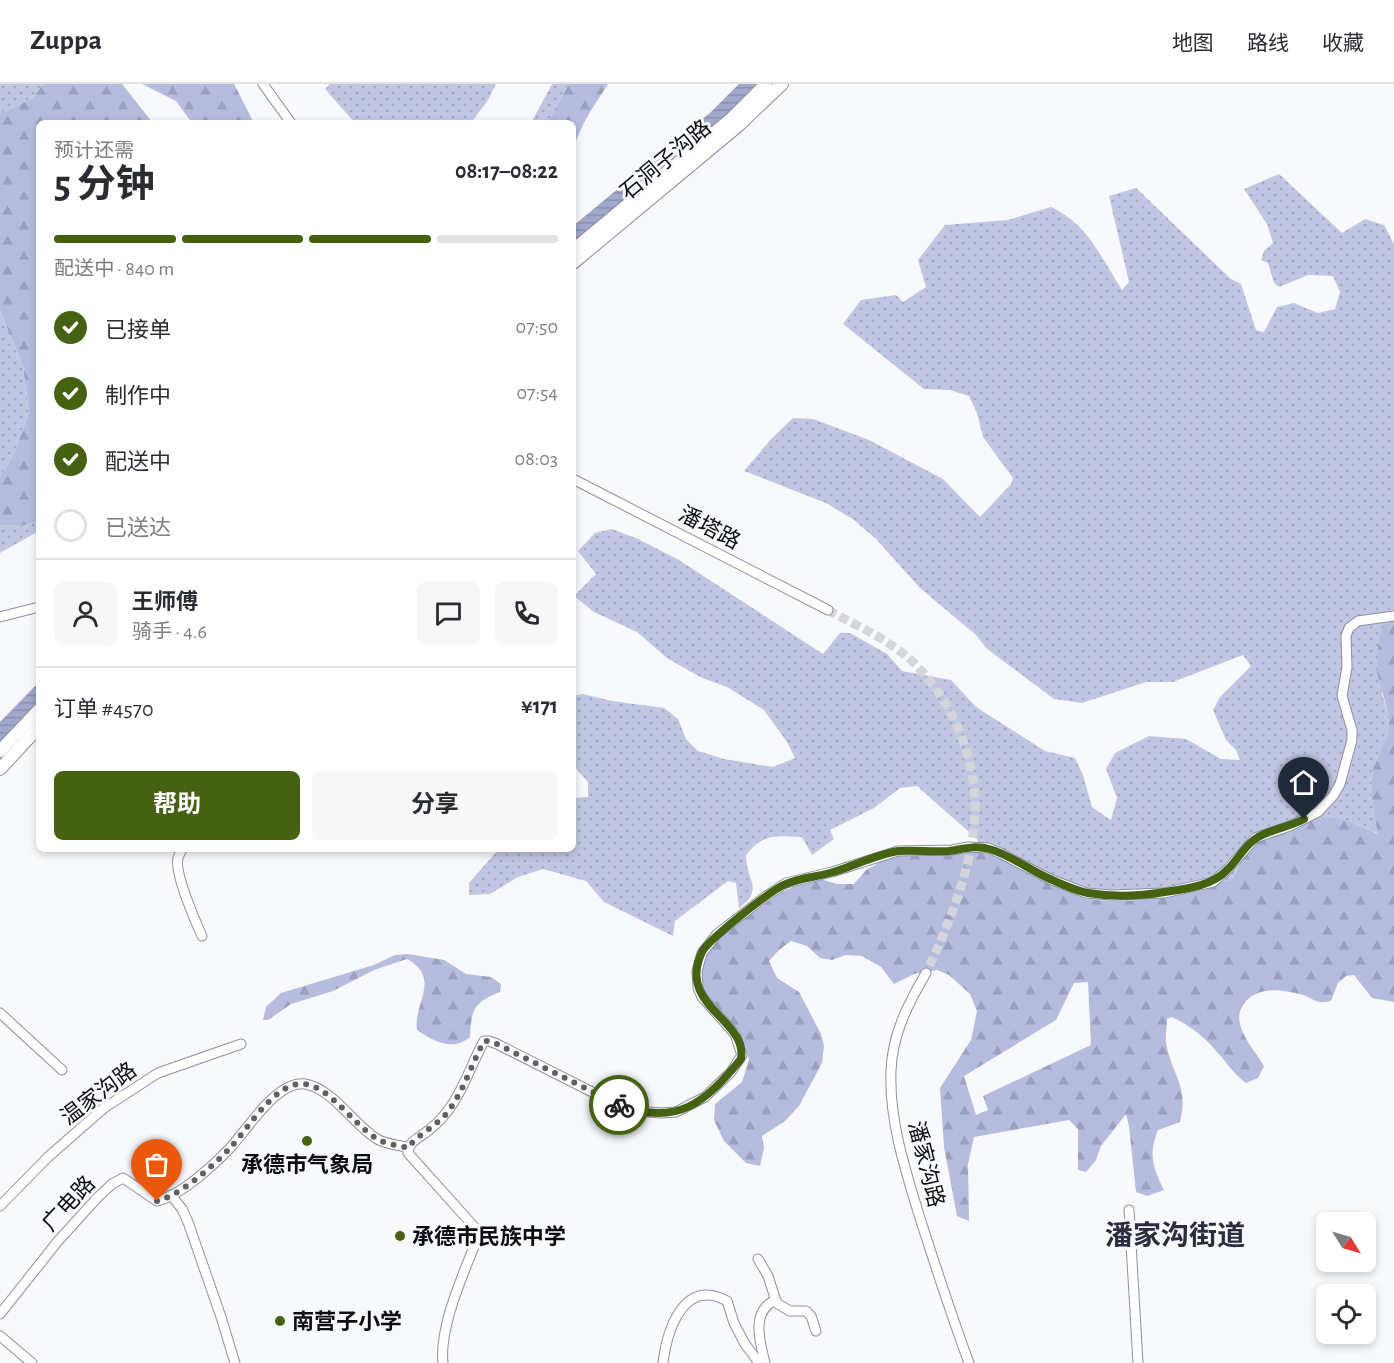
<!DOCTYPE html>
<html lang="zh">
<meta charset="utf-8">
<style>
body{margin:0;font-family:"Alegreya Sans","Noto Sans SC",sans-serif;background:#f7f7f7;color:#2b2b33;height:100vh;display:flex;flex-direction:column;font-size:22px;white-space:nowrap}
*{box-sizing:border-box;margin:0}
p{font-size:20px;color:#7c7c81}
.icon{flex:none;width:33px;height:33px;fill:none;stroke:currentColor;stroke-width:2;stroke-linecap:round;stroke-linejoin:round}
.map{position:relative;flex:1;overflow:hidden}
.panel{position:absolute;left:36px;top:36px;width:540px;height:732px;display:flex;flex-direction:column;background:#fff;border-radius:9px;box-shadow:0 3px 9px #0003}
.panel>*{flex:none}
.needle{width:39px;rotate:127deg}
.controls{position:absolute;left:1316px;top:1128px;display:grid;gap:12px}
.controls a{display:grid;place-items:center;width:60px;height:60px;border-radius:9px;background:#fff;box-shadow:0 3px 9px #0003;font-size:30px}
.pin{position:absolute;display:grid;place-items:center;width:51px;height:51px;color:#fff;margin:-62px -26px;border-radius:50% 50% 50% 0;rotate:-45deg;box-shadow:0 0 6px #0007}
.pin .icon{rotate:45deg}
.courier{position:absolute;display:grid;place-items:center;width:60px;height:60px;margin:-30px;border:4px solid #456112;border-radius:50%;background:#fff;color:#222;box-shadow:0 2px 8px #0007}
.head em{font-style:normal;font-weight:700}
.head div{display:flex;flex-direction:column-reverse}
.head{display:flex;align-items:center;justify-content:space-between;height:102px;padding:0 18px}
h1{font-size:39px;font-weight:700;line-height:45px}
.bar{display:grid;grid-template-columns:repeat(4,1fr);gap:9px 6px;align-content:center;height:72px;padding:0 18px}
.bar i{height:8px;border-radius:4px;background:#e1e1e2}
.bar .active{background:#456112}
.bar p{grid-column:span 4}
.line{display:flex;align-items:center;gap:15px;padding:0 18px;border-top:2px solid #e1e1e2}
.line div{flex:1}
.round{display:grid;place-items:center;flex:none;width:63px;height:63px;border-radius:9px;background:#f7f7f7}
ol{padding:0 18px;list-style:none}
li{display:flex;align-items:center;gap:18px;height:66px}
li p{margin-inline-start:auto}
li .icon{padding:6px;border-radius:50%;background:#456112;color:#fff;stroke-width:4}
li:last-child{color:#7c7c81}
li i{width:33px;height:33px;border:3px solid #e1e1e2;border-radius:50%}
.primary-button{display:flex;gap:12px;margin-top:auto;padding:12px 18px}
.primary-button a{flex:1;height:69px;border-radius:9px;background:#456112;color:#fff;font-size:24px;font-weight:700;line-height:69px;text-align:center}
.primary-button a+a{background:#f7f7f7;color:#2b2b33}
header{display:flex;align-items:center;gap:36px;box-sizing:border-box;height:84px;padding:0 30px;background:#fff;border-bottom:2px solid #e1e1e2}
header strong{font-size:28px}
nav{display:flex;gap:33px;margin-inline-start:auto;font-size:21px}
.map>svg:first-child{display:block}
</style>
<header>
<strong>Zuppa</strong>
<nav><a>地图</a><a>路线</a><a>收藏</a></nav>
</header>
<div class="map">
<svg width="1394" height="1279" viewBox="0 0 1394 1279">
<defs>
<pattern id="grass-dots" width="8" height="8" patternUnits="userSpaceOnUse" patternTransform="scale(1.5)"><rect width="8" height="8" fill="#c1c6e3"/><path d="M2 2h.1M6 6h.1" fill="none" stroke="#a5a9c2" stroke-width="1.8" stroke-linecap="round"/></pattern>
<pattern id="forest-firs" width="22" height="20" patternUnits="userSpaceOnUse" patternTransform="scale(1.5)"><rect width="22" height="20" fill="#b6bcde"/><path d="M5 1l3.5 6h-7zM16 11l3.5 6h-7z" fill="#9ba0be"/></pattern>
<pattern id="water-rules" width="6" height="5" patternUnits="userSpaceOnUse" patternTransform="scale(1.5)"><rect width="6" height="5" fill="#a2a8ca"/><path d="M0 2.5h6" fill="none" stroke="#8a8fad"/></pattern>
</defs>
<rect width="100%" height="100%" fill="#f8f9fd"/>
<g fill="url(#grass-dots)">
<path d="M 0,0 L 43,0 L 33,14 L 4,28 L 0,27 Z"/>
<path d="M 330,0 L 496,0 L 488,16 L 471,39 L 355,39 L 325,5 Z"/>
<path d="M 552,0 L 569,0 L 547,39 L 531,39 Z"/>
<path d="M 1279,90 L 1342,149 L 1365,135 L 1384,141 L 1394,160 L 1394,536 L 1382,610 L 1389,632 L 1388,648 L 1373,685 L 1371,708 L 1379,750 L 1353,739 L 1309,737 L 1288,749 L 1269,750 L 1240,778 L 1231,796 L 1130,817 L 1088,816 L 1029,790 L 996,770 L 974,765 L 978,756 L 917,702 L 900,704 L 874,724 L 830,746 L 834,755 L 812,771 L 802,753 C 775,752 764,749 746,771 C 746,797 765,805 739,824 L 736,799 L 728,797 L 675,837 L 673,852 L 604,818 L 586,797 L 543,785 L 518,793 L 490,810 L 469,811 L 469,799 L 499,765 L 573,765 L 573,714 L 588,713 L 588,698 L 573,681 L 573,612 L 583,610 L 612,617 L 664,624 L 678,635 L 686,655 L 698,667 L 724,675 L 773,683 L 795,674 L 787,658 L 764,626 L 727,603 L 700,593 L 667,574 L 637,548 L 594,528 L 574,512 L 596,490 L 578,467 L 595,449 L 612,445 L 638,455 L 679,476 L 823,570 L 840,549 L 850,549 L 887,570 L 902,587 L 951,596 L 976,623 L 1045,667 L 1075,674 L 1083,691 L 1092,723 L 1111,736 L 1117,714 L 1106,685 L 1115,669 L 1149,652 L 1186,655 L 1221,675 L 1240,676 L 1236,666 L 1226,656 L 1213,626 L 1220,613 L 1251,582 L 1243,571 L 1173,598 L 1146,598 L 1082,619 L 1054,615 L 986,564 L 976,551 L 920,504 L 876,455 L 854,436 L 826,419 L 744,387 L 772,354 L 793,334 L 813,335 L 869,356 L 943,395 L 980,433 L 1011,400 L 1013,394 L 983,353 L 977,329 L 969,312 L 950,306 L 924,305 L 843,240 L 861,216 L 896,211 L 903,218 L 926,203 L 918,176 L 945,141 L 1008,136 L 1051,123 C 1087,139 1102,175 1122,206 L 1129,198 L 1109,112 L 1136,104 L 1231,195 L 1241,200 L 1256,246 L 1264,248 L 1277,223 L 1294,219 L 1318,229 L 1335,225 L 1340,208 L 1333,192 L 1308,191 L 1279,203 L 1274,199 L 1268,179 L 1261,176 L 1264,167 L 1273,159 L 1267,140 L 1244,105 Z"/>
<path d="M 0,227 L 23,282 L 29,328 L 13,372 L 0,393 Z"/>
<path d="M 39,437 L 39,450 L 37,448 L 0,469 L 0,441 L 22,442 Z"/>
</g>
<g fill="url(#forest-firs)" fill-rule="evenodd">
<path d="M 43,0 L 122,0 L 153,39 L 39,39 L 39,437 L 22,442 L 0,441 L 0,393 L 13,372 L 29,328 L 23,282 L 0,227 L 0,27 L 4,28 L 33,14 Z"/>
<path d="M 142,0 L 234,0 L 254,39 L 192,39 L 176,17 Z"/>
<path d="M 569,0 L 608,0 C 594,22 579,42 573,68 L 573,39 L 547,39 Z"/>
<path d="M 1394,536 L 1394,918 L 1372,914 L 1354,891 L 1346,892 L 1338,899 L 1331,917 C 1315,921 1314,914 1300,910 C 1282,906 1262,902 1247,916 C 1226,937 1253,963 1264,982 L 1258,994 L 1246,999 C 1232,988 1228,980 1217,968 C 1205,953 1189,941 1172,933 L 1167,935 C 1167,943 1165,952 1166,959 C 1172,992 1189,1001 1180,1038 L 1158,1046 C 1148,1070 1153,1084 1164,1106 L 1147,1112 L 1136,1108 L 1129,1042 L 1126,1030 L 1101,1062 L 1096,1076 L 1086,1088 L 1078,1086 L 1078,1045 L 1069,1036 L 974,1053 L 968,1080 L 969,1137 L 957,1132 L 944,1063 L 940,1004 L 971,956 L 977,927 L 970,910 L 949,891 L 937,886 L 914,890 L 894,900 L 881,883 L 862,872 L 846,871 L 832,876 L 820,874 L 807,862 L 791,857 L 779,866 L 769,877 L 777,894 L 799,908 L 821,950 L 824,962 L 822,979 L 799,1022 L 785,1037 L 762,1052 L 764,1064 L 760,1082 L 746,1079 L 724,1057 L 714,1036 L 715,1020 L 742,998 L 749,976 L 745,962 L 730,937 L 711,918 L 701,903 L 701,877 L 714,858 L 778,810 L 810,795 L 820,795 L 837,800 L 854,800 L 866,786 L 882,777 L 906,770 L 974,765 L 996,770 L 1029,790 L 1088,816 L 1130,817 L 1231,796 C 1239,783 1244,768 1256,757 C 1265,749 1276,751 1287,749 C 1296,747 1303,740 1312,737 C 1336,729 1356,740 1378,750 L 1371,708 L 1373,685 L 1388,648 L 1389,633 L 1377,588 L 1379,552 L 1386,538 ZM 1088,898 L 1091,961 L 983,1012 L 988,1026 L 976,1031 L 964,992 L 1056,936 L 1074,899 Z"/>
<path d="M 408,870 L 444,876 L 466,890 L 491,893 L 501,900 L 500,908 C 474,918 471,926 470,953 C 453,968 433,957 417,946 C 413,919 442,894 407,875 L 374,886 L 333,907 L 291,920 L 268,936 L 263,936 L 266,923 L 281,909 L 374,881 L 395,871 Z"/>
</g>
<g fill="url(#water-rules)">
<path d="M 739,0 L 758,0 L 730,29 L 573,160 L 573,142 L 711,28 Z"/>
<path d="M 39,598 L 39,623 L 0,663 L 0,638 Z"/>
</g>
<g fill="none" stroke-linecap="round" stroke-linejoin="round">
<path stroke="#d5d6da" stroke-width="9" stroke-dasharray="9 4.5" stroke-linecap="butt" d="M 828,526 C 857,542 890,556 914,579 C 951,616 975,670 975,723 C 975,777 949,841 926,889"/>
<defs>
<g id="minor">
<path d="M 263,0 L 291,39"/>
<path d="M 573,395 L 828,526"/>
<path d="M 0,533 L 39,523"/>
<path d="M 182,765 C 181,768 179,770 178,774 C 174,788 195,837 202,852"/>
<path d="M 926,889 C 908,920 892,951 891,987 C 889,1036 905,1085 919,1131 C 935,1181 951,1230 969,1279"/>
<path d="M 0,929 L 62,986"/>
<path d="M 171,1111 L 182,1125 L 188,1138 L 221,1233 L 235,1279"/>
<path d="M 0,1122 L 48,1073 L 104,1024 L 158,989 L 241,960"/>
<path d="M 1129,1126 L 1138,1279"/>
<path d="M 758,1175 L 768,1192 L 776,1217"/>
<path d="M 0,1230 L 58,1157 L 98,1113 L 112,1100 L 123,1094 L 157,1117 C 180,1112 214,1081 230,1064 C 247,1046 277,996 305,1000 C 332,1004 354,1041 377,1055 C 385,1060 399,1061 408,1064"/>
<path d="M 0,1252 L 32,1279"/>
<path d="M 443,1279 C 439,1242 464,1189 477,1155 L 476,1145 L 469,1137 L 408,1069 C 408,1057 421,1053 429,1046 C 459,1023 467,988 484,957 L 489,957 L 497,960 L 610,1017 L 636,1027 L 661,1029 L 676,1028 L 705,1013 L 731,988 L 742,971 L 735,950 L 702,913 L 698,904 L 697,887 L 702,869 L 717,850 L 766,812 L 786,799 L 832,788 L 898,767 L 952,766 L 968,763 L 988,764 L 1000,769 L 1050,795 L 1086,809 L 1112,811 L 1164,809 L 1213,798 L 1228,785 L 1255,754 L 1290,742 L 1318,728 L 1333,712 L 1340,700 L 1352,656 L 1352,646 L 1342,612 L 1347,583 L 1346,552 L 1349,544 L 1358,537 L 1394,532"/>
<path d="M 663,1279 C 667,1246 684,1193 727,1217 L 734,1239 L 745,1260 L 759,1279"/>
<path d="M 765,1279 C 760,1258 751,1230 773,1217 L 790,1227 L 806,1227 L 811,1232 L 816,1247"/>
</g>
<g id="major">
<path d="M 573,166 L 732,34 L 766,0"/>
<path d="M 573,179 L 739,41 L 782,0"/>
<path d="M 0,667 L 39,626"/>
<path d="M 0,685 L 39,643"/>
</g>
</defs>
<use href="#minor" stroke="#8c8fa5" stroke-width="11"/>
<use href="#major" stroke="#8c8fa5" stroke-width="14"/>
<use href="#minor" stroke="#fff" stroke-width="9"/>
<use href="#major" stroke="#fff" stroke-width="12"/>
</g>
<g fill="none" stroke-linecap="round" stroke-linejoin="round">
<path stroke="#5f6066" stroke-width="6" stroke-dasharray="0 10.8" d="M 157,1117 C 180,1112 214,1081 230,1064 C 248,1045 276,996 305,1000 C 331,1004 354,1041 377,1055 C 385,1060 398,1061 408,1064 C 417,1051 435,1043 447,1029 C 464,1007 471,981 484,957 L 489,957 L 497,960 L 619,1021"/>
<path stroke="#456112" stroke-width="8" d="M 619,1021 C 677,1043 705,1019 741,975 C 748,935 676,922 702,868 C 708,856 772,805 786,800 C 799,794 816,793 830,789 C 852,783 876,770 899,767 C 915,766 932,768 949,767 C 963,765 975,761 989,765 C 1011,771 1029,786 1050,795 C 1061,800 1076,807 1088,809 C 1112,813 1141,812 1165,808 C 1186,805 1212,802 1227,786 C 1238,776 1245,760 1258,753 C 1272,745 1289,743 1304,735"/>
</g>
<g fill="#456112" stroke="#f8f9fd" stroke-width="2">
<circle cx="307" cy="1057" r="6"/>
<circle cx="400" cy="1152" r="6"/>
<circle cx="280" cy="1237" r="6"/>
</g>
<g text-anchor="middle" stroke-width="6" stroke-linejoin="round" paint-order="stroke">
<g font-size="22" fill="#0c0d15" stroke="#f8f9fd">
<text transform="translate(665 75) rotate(-40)" y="8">石洞子沟路</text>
<text transform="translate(710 443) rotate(28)" y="8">潘塔路</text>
<text transform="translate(98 1009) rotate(-37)" y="8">温家沟路</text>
<text transform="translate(927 1080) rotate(76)" y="8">潘家沟路</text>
<text transform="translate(68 1119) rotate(-47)" y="8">广电路</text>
</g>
<g font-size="22" font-weight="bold" fill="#0c0d15" stroke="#f8f9fd" text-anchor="start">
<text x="307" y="1088" text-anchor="middle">承德市气象局</text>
<text x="412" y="1160">承德市民族中学</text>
<text x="292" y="1245">南营子小学</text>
</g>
<g font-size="28" font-weight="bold" fill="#2a2d3e" stroke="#f8f9fd">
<text x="1175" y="1161">潘家沟街道</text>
</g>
</g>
</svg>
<div class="controls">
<a><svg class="needle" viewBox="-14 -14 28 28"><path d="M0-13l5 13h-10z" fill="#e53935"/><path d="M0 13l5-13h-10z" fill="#7c7c81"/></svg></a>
<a><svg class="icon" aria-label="locate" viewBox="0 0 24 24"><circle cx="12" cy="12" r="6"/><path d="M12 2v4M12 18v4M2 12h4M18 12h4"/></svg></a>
</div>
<div class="pin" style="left:157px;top:1117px;background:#ea580c"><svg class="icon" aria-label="bag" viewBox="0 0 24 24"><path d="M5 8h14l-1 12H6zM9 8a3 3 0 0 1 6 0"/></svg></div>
<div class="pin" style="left:1304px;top:735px;background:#1f2937"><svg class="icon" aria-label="home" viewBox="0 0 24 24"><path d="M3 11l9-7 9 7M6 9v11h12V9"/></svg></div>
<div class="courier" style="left:619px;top:1021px"><svg class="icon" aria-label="bike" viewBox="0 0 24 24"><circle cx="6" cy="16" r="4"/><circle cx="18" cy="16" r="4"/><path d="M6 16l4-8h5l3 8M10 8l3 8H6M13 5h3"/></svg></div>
<section class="panel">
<div class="head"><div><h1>5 分钟</h1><p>预计还需</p></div><em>08:17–08:22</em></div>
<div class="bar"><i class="active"></i><i class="active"></i><i class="active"></i><i></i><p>配送中 · 840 m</p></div>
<ol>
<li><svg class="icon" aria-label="check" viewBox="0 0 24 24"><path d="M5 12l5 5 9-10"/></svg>已接单<p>07:50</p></li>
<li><svg class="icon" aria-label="check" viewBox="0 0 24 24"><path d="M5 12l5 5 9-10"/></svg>制作中<p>07:54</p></li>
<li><svg class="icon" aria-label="check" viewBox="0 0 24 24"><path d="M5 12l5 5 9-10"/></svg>配送中<p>08:03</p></li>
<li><i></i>已送达</li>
</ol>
<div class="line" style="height:108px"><a class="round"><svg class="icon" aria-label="person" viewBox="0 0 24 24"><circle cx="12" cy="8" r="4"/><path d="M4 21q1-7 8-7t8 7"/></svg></a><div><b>王师傅</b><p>骑手 · 4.6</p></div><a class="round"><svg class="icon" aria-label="chat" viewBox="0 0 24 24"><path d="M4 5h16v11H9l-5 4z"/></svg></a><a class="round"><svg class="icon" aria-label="phone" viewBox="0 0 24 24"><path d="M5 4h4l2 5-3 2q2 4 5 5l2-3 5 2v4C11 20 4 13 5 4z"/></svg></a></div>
<div class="line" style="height:78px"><div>订单 #4570</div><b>¥171</b></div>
<div class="primary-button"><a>帮助</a><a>分享</a></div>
</section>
</div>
